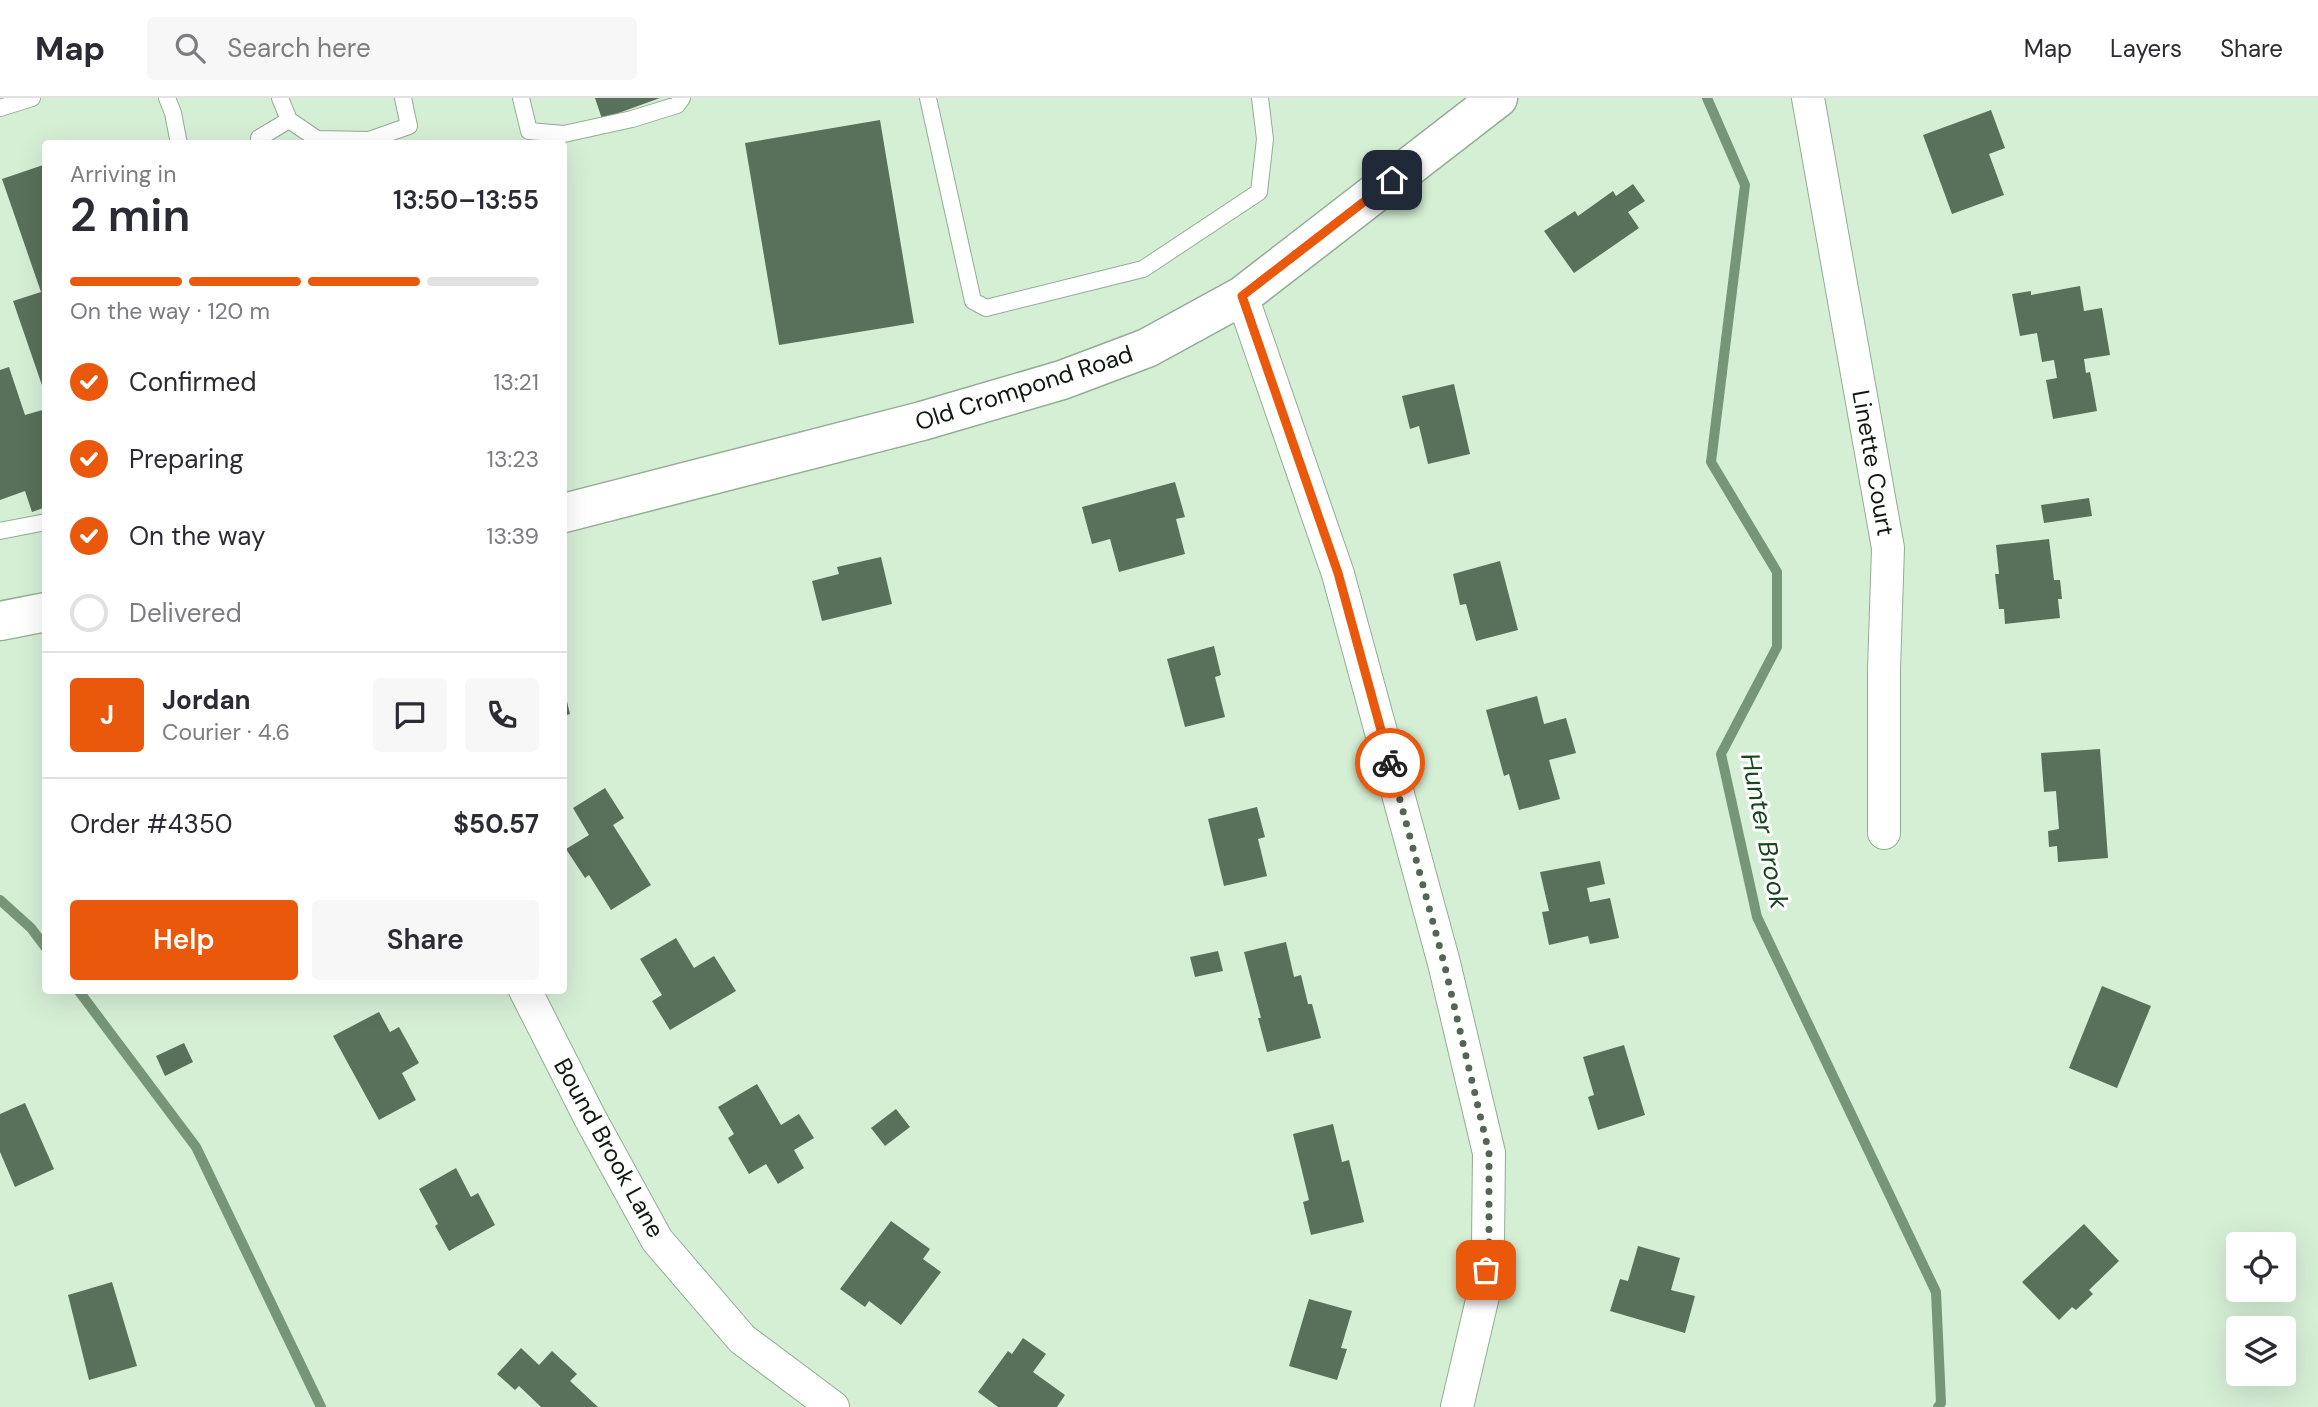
<!DOCTYPE html>
<meta charset="utf-8">
<style>
body{margin:0;font-family:"DM Sans",sans-serif;background:#f7f7f7;color:#2b2b33;height:100vh;display:flex;flex-direction:column;font-size:26px;white-space:nowrap}
*{box-sizing:border-box;margin:0}
p{font-size:23px;color:#7c7c81}
.icon{flex:none;width:38px;height:38px;fill:none;stroke:currentColor;stroke-width:2;stroke-linecap:round;stroke-linejoin:round}
.map{position:relative;flex:1;overflow:hidden}
.sheet{position:absolute;left:42px;top:42px;width:525px;height:854px;display:flex;flex-direction:column;background:#fff;border-radius:7px;box-shadow:0 7px 28px #0002}
.sheet>*{flex:none}
.buttons{position:absolute;left:2226px;top:1134px;display:grid;gap:14px}
.buttons a{display:grid;place-items:center;width:70px;height:70px;border-radius:7px;background:#fff;box-shadow:0 7px 28px #0002;font-size:35px}
.pin{position:absolute;display:grid;place-items:center;width:60px;height:60px;color:#fff;margin:-30px;border-radius:14px;box-shadow:0 4px 10px #0006}
.courier{position:absolute;display:grid;place-items:center;width:70px;height:70px;margin:-35px;border:5px solid #ea580c;border-radius:50%;background:#fff;color:#222;box-shadow:0 2px 9px #0007}
.head em{font-style:normal;font-weight:600}
.head div{display:flex;flex-direction:column-reverse}
.head{display:flex;align-items:center;justify-content:space-between;height:119px;padding:0 28px}
h1{font-size:46px;font-weight:600;line-height:52px}
.bar{display:grid;grid-template-columns:repeat(4,1fr);gap:10px 7px;align-content:center;height:84px;padding:0 28px}
.bar i{height:9px;border-radius:5px;background:#e1e1e2}
.bar .selected{background:#ea580c}
.bar p{grid-column:span 4}
.line{display:flex;align-items:center;gap:18px;padding:0 28px;border-top:2px solid #e1e1e2}
.line div{flex:1}
.round{display:grid;place-items:center;flex:none;width:74px;height:74px;border-radius:7px;background:#f7f7f7}
ol{padding:0 28px;list-style:none}
li{display:flex;align-items:center;gap:21px;height:77px}
li p{margin-inline-start:auto}
li .icon{padding:7px;border-radius:50%;background:#ea580c;color:#fff;stroke-width:4}
li:last-child{color:#7c7c81}
li i{width:38px;height:38px;border:4px solid #e1e1e2;border-radius:50%}
.primary-button{display:flex;gap:14px;margin-top:auto;padding:14px 28px}
.primary-button a{flex:1;height:80px;border-radius:7px;background:#ea580c;color:#fff;font-size:28px;font-weight:600;line-height:80px;text-align:center}
.primary-button a+a{background:#f7f7f7;color:#2b2b33}
header{display:flex;align-items:center;gap:42px;box-sizing:border-box;height:98px;padding:0 35px;background:#fff;border-bottom:2px solid #e1e1e2}
header strong{font-size:33px}
nav{display:flex;gap:38px;margin-inline-start:auto;font-size:24px}
.search{width:490px;height:63px;background:#f7f7f7;display:flex;align-items:center;gap:18px;box-sizing:border-box;padding:0 24px;border-radius:7px;color:#7c7c81;font-size:26px}
.map>svg:first-child{display:block}
</style>
<header>
<strong>Map</strong>
<div class="search"><svg class="icon" aria-label="search" viewBox="0 0 24 24"><circle cx="10" cy="10" r="6"/><path d="M15 15l6 6"/></svg>Search here</div>
<nav><a>Map</a><a>Layers</a><a>Share</a></nav>
</header>
<div class="map">
<svg width="2318" height="1309" viewBox="0 0 2318 1309">
<rect width="100%" height="100%" fill="#d5efd5"/>
<g fill="none" stroke-linecap="round" stroke-linejoin="round">
<g stroke="#779678" stroke-width="10">
<path d="M 1707,0 L 1745,87 L 1711,364 L 1777,474 L 1777,549 L 1721,656 L 1757,819 L 1936,1194 L 1941,1305 L 1938,1309"/>
<path d="M 0,802 L 31,830 L 46,850"/>
<path d="M 78,892 L 196,1049 L 321,1309"/>
</g>
</g>
<g fill="#59705a">
<path d="M 595,0 L 660,0 L 602,21 Z"/>
<path d="M 1991,12 L 2005,50 L 1989,56 L 2004,97 L 1952,116 L 1923,37 Z"/>
<path d="M 880,22 L 914,225 L 779,247 L 745,45 Z"/>
<path d="M 46,66 L 46,295 L 45,296 L 13,203 L 41,194 L 2,81 Z"/>
<path d="M 1633,86 L 1645,103 L 1628,114 L 1639,130 L 1574,175 L 1544,133 L 1575,113 L 1578,118 L 1613,93 L 1616,98 Z"/>
<path d="M 2080,188 L 2084,213 L 2102,210 L 2110,257 L 2084,261 L 2086,275 L 2090,274 L 2097,313 L 2053,321 L 2046,282 L 2057,280 L 2054,262 L 2042,264 L 2037,235 L 2020,238 L 2012,196 L 2031,193 L 2031,197 Z"/>
<path d="M 9,269 L 25,317 L 46,311 L 46,409 L 32,414 L 25,393 L 0,402 L 0,272 Z"/>
<path d="M 1454,286 L 1470,356 L 1428,366 L 1419,328 L 1410,331 L 1402,298 Z"/>
<path d="M 1175,384 L 1185,419 L 1176,421 L 1185,456 L 1119,474 L 1110,441 L 1092,446 L 1082,409 Z"/>
<path d="M 2089,400 L 2092,418 L 2044,425 L 2041,407 Z"/>
<path d="M 2049,441 L 2054,482 L 2060,482 L 2062,501 L 2058,501 L 2060,520 L 2005,526 L 2004,511 L 1999,511 L 1995,476 L 1999,476 L 1996,447 Z"/>
<path d="M 881,459 L 892,506 L 822,523 L 812,483 L 839,476 L 837,469 Z"/>
<path d="M 1500,463 L 1518,532 L 1476,543 L 1466,506 L 1460,507 L 1453,476 Z"/>
<path d="M 1214,548 L 1221,577 L 1215,579 L 1225,619 L 1185,629 L 1167,561 Z"/>
<path d="M 564,591 L 570,616 L 564,618 Z"/>
<path d="M 1537,598 L 1544,626 L 1566,620 L 1576,655 L 1549,662 L 1560,701 L 1519,712 L 1509,676 L 1504,678 L 1486,612 Z"/>
<path d="M 2100,651 L 2108,760 L 2058,764 L 2057,748 L 2049,749 L 2048,733 L 2059,731 L 2056,693 L 2044,694 L 2041,655 Z"/>
<path d="M 605,690 L 624,720 L 613,727 L 651,787 L 611,812 L 589,777 L 585,780 L 566,751 L 589,737 L 573,710 Z"/>
<path d="M 1257,709 L 1265,739 L 1258,741 L 1267,778 L 1224,788 L 1208,721 Z"/>
<path d="M 1600,763 L 1605,786 L 1587,790 L 1590,804 L 1610,800 L 1619,840 L 1590,846 L 1588,838 L 1549,847 L 1542,814 L 1549,813 L 1540,774 Z"/>
<path d="M 676,840 L 694,870 L 714,858 L 736,893 L 670,932 L 652,903 L 662,897 L 640,861 Z"/>
<path d="M 1286,844 L 1294,879 L 1301,877 L 1308,906 L 1312,906 L 1321,940 L 1267,954 L 1258,920 L 1261,920 L 1244,854 Z"/>
<path d="M 1218,853 L 1223,873 L 1195,879 L 1190,859 Z"/>
<path d="M 2102,888 L 2151,908 L 2117,990 L 2069,970 Z"/>
<path d="M 379,914 L 390,934 L 399,929 L 419,965 L 402,975 L 416,1002 L 379,1022 L 333,938 Z"/>
<path d="M 184,945 L 193,964 L 165,978 L 156,958 Z"/>
<path d="M 1624,947 L 1645,1017 L 1598,1032 L 1588,999 L 1594,997 L 1583,959 Z"/>
<path d="M 757,986 L 781,1027 L 799,1016 L 814,1040 L 794,1052 L 804,1070 L 778,1086 L 766,1066 L 749,1076 L 728,1040 L 734,1036 L 718,1009 Z"/>
<path d="M 25,1005 L 54,1071 L 15,1089 L 0,1054 L 0,1016 Z"/>
<path d="M 896,1011 L 910,1029 L 885,1048 L 871,1030 Z"/>
<path d="M 1333,1026 L 1342,1064 L 1349,1062 L 1364,1124 L 1311,1137 L 1303,1104 L 1309,1102 L 1293,1036 Z"/>
<path d="M 456,1070 L 471,1099 L 478,1095 L 495,1127 L 449,1153 L 435,1128 L 438,1126 L 419,1091 Z"/>
<path d="M 891,1123 L 930,1151 L 923,1161 L 941,1174 L 901,1227 L 869,1203 L 865,1209 L 840,1191 Z"/>
<path d="M 2084,1126 L 2119,1163 L 2089,1192 L 2093,1196 L 2076,1212 L 2072,1209 L 2059,1222 L 2022,1184 Z"/>
<path d="M 1638,1148 L 1680,1160 L 1671,1192 L 1695,1198 L 1685,1235 L 1610,1213 L 1620,1181 L 1628,1183 Z"/>
<path d="M 112,1184 L 137,1268 L 89,1282 L 68,1197 Z"/>
<path d="M 1309,1201 L 1352,1213 L 1341,1250 L 1347,1251 L 1337,1282 L 1289,1268 Z"/>
<path d="M 1023,1240 L 1046,1256 L 1033,1274 L 1065,1297 L 1057,1309 L 998,1309 L 978,1294 L 1008,1253 L 1012,1256 Z"/>
<path d="M 521,1250 L 539,1267 L 552,1253 L 577,1276 L 570,1283 L 598,1309 L 541,1309 L 519,1288 L 515,1292 L 497,1276 Z"/>
</g>
<g fill="none" stroke-linecap="round" stroke-linejoin="round">
<defs>
<g id="service">
<path d="M 167,0 L 173,15 L 179,46"/>
<path d="M 280,0 L 289,22 L 317,41 L 369,42 L 409,28 L 403,0"/>
<path d="M 521,0 L 529,33 L 564,36 L 632,21 L 677,7 L 682,0"/>
<path d="M 928,0 L 973,203 L 986,210 L 1143,171 L 1259,94 L 1265,41 L 1260,0"/>
<path d="M 0,10 L 32,0"/>
<path d="M 259,46 L 259,40 L 289,22"/>
<path d="M 0,433 L 46,424"/>
</g>
<g id="minor">
<path d="M 1808,0 L 1888,450 L 1884,571 L 1884,735"/>
<path d="M 1242,198 L 1338,476 L 1444,865 L 1489,1055 L 1488,1146 L 1483,1198 L 1457,1309"/>
<path d="M 525,892 L 590,1020 L 657,1142 L 742,1241 L 833,1309"/>
</g>
<g id="tertiary">
<path d="M 564,415 L 922,323 L 1062,282 L 1147,250 L 1242,198 L 1498,0"/>
<path d="M 0,523 L 46,514"/>
</g>
</defs>
<use href="#service" stroke="#93ac94" stroke-width="18"/>
<use href="#minor" stroke="#93ac94" stroke-width="34"/>
<use href="#tertiary" stroke="#93ac94" stroke-width="41"/>
<use href="#service" stroke="#fff" stroke-width="16"/>
<use href="#minor" stroke="#fff" stroke-width="32"/>
<use href="#tertiary" stroke="#fff" stroke-width="38"/>
</g>
<g fill="none" stroke-linecap="round" stroke-linejoin="round">
<path stroke="#546455" stroke-width="7" stroke-dasharray="0 12.6" d="M 1390,665 L 1444,865 L 1489,1055 L 1489,1146 L 1486,1172"/>
<path stroke="#ea580c" stroke-width="9" d="M 1390,665 L 1338,475 L 1242,198 L 1392,82"/>
</g>
<g text-anchor="middle" stroke-width="6" stroke-linejoin="round" paint-order="stroke">
<g font-size="24" fill="#0f1910" stroke="#fff">
<text transform="translate(1024 290) rotate(-18)" y="8">Old Crompond Road</text>
<text transform="translate(1873 365) rotate(80)" y="8">Linette Court</text>
<text transform="translate(609 1050) rotate(61)" y="8">Bound Brook Lane</text>
</g>
<g font-size="26" font-style="italic" fill="#16461c" stroke="#fff">
<text transform="translate(1765 733) rotate(79)" y="9">Hunter Brook</text>
</g>
</g>
</svg>
<div class="buttons">
<a><svg class="icon" aria-label="locate" viewBox="0 0 24 24"><circle cx="12" cy="12" r="6"/><path d="M12 2v4M12 18v4M2 12h4M18 12h4"/></svg></a>
<a><svg class="icon" aria-label="layers" viewBox="0 0 24 24"><path d="M12 4l9 5-9 5-9-5zM3 14l9 5 9-5"/></svg></a>
</div>
<div class="pin" style="left:1486px;top:1172px;background:#ea580c"><svg class="icon" aria-label="bag" viewBox="0 0 24 24"><path d="M5 8h14l-1 12H6zM9 8a3 3 0 0 1 6 0"/></svg></div>
<div class="pin" style="left:1392px;top:82px;background:#1f2937"><svg class="icon" aria-label="home" viewBox="0 0 24 24"><path d="M3 11l9-7 9 7M6 9v11h12V9"/></svg></div>
<div class="courier" style="left:1390px;top:665px"><svg class="icon" aria-label="bike" viewBox="0 0 24 24"><circle cx="6" cy="16" r="4"/><circle cx="18" cy="16" r="4"/><path d="M6 16l4-8h5l3 8M10 8l3 8H6M13 5h3"/></svg></div>
<section class="sheet">
<div class="head"><div><h1>2 min</h1><p>Arriving in</p></div><em>13:50–13:55</em></div>
<div class="bar"><i class="selected"></i><i class="selected"></i><i class="selected"></i><i></i><p>On the way · 120 m</p></div>
<ol>
<li><svg class="icon" aria-label="check" viewBox="0 0 24 24"><path d="M5 12l5 5 9-10"/></svg>Confirmed<p>13:21</p></li>
<li><svg class="icon" aria-label="check" viewBox="0 0 24 24"><path d="M5 12l5 5 9-10"/></svg>Preparing<p>13:23</p></li>
<li><svg class="icon" aria-label="check" viewBox="0 0 24 24"><path d="M5 12l5 5 9-10"/></svg>On the way<p>13:39</p></li>
<li><i></i>Delivered</li>
</ol>
<div class="line" style="height:126px"><b class="round" style="background:#ea580c;color:#fff">J</b><div><b>Jordan</b><p>Courier · 4.6</p></div><a class="round"><svg class="icon" aria-label="chat" viewBox="0 0 24 24"><path d="M4 5h16v11H9l-5 4z"/></svg></a><a class="round"><svg class="icon" aria-label="phone" viewBox="0 0 24 24"><path d="M5 4h4l2 5-3 2q2 4 5 5l2-3 5 2v4C11 20 4 13 5 4z"/></svg></a></div>
<div class="line" style="height:91px"><div>Order #4350</div><b>$50.57</b></div>
<div class="primary-button"><a>Help</a><a>Share</a></div>
</section>
</div>
